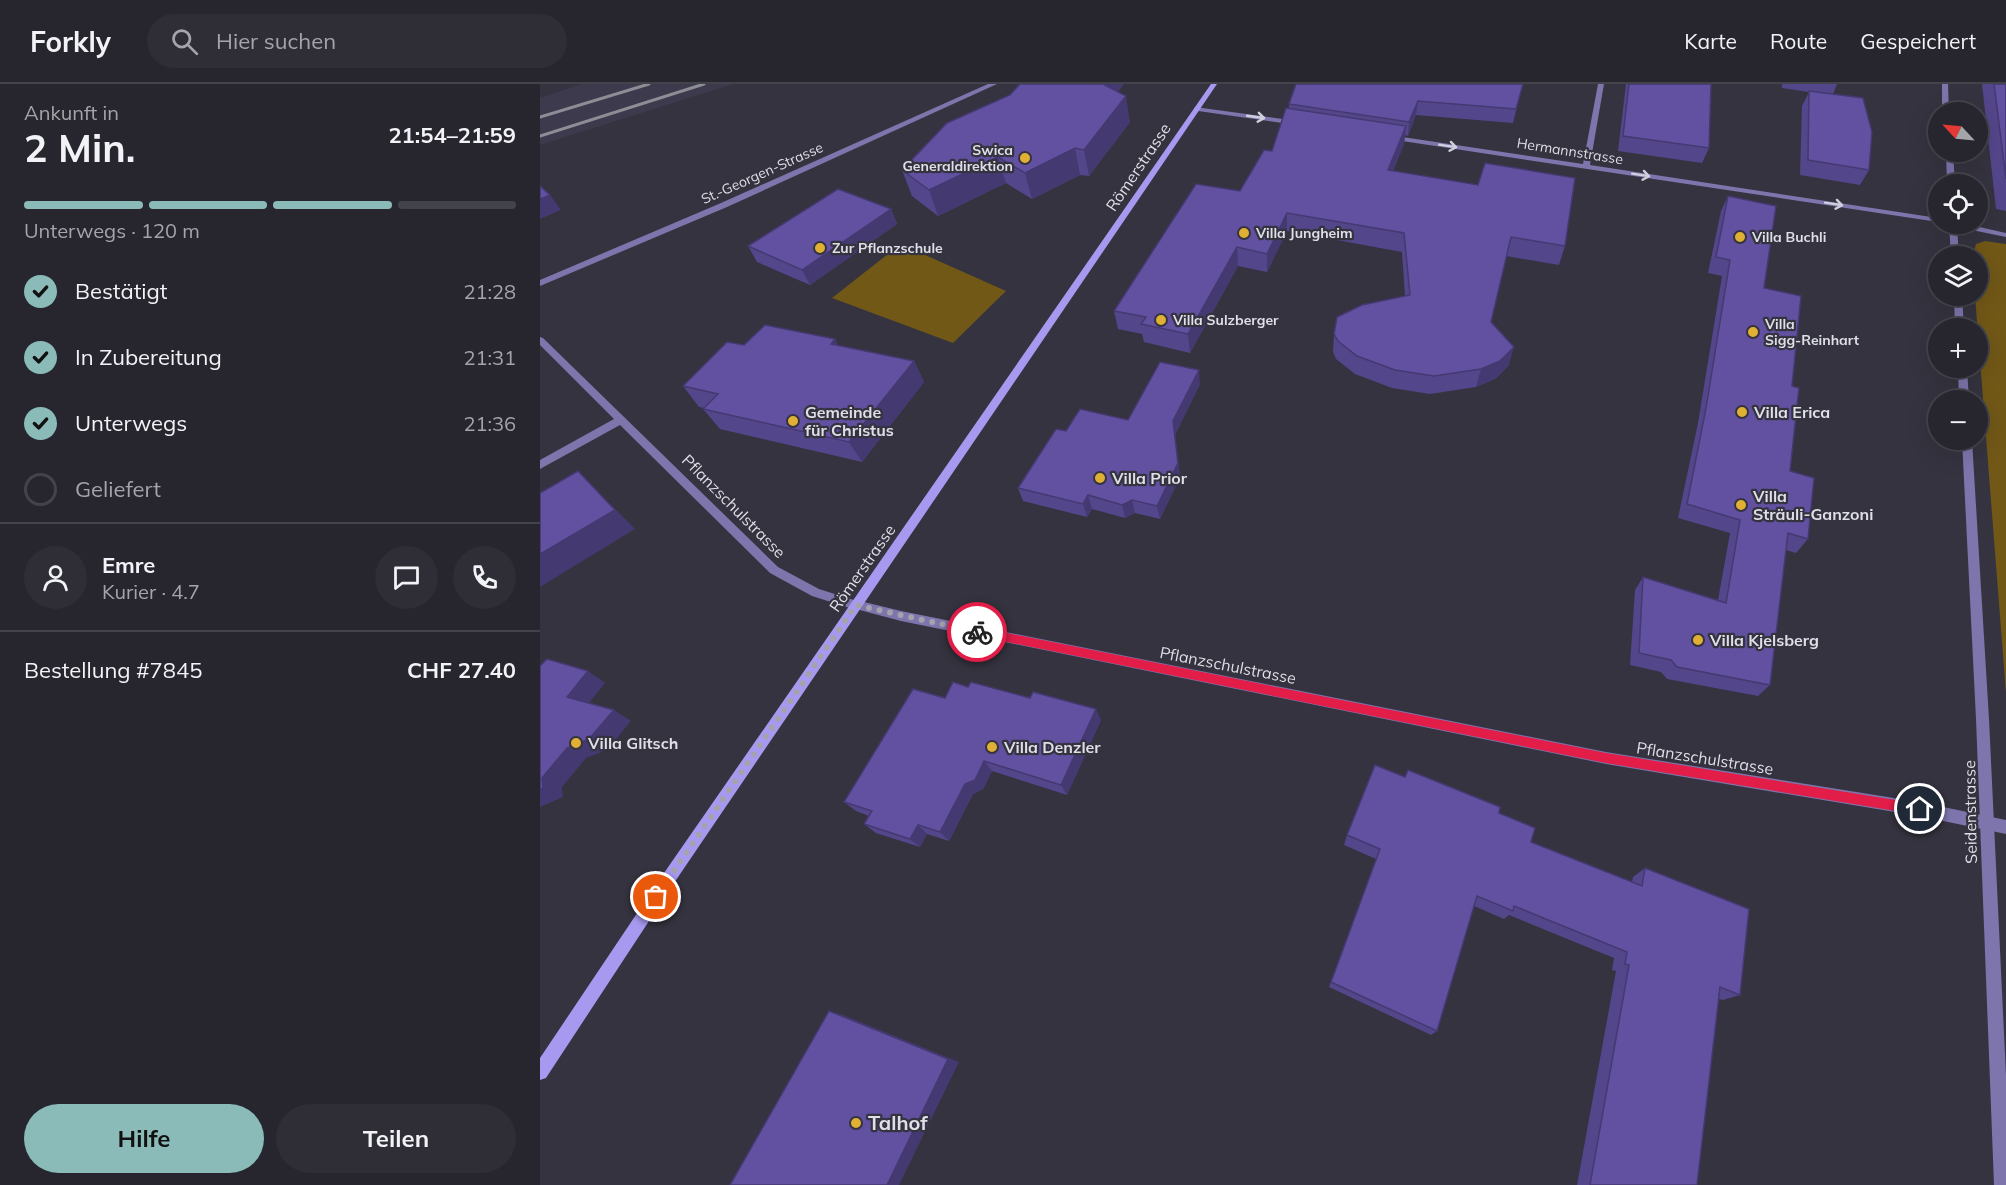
<!DOCTYPE html>
<html lang="de">
<meta charset="utf-8">
<style>
body{margin:0;font-family:Mulish,sans-serif;background:#2f2e37;color:#f1f3f6;height:100vh;display:flex;flex-direction:column;font-size:22px;white-space:nowrap}
*{box-sizing:border-box;margin:0}
p{font-size:20px;color:#a4a5aa}
.icon{flex:none;width:33px;height:33px;fill:none;stroke:currentColor;stroke-width:2;stroke-linecap:round;stroke-linejoin:round}
.map{position:relative;flex:1;overflow:hidden}
.details{display:flex;flex-direction:column;background:#27262f;width:540px}
.details>*{flex:none}
.needle{width:39px;rotate:296deg}
.tools{position:absolute;left:1388px;top:18px;display:grid;gap:12px}
.tools a{display:grid;place-items:center;width:60px;height:60px;border-radius:50%;background:#27262f;box-shadow:0 6px 24px #0002,0 0 0 2px #43434b;font-size:30px}
.pin{position:absolute;display:grid;place-items:center;width:51px;height:51px;color:#fff;margin:-26px;border:3px solid #fff;border-radius:50%;box-shadow:0 2px 6px #0007}
.courier{position:absolute;display:grid;place-items:center;width:60px;height:60px;margin:-30px;border:4px solid #e11d48;border-radius:50%;background:#fff;color:#222;box-shadow:0 2px 8px #0007}
.headline em{font-style:normal;font-weight:700}
.headline div{display:flex;flex-direction:column-reverse}
.headline{display:flex;align-items:center;justify-content:space-between;height:102px;padding:0 24px}
h1{font-size:39px;font-weight:700;line-height:45px}
.bar{display:grid;grid-template-columns:repeat(4,1fr);gap:9px 6px;align-content:center;height:72px;padding:0 24px}
.bar i{height:8px;border-radius:4px;background:#43434b}
.bar .active{background:#8bbbb9}
.bar p{grid-column:span 4}
.line{display:flex;align-items:center;gap:15px;padding:0 24px;border-top:2px solid #43434b}
.line div{flex:1}
.round{display:grid;place-items:center;flex:none;width:63px;height:63px;border-radius:32px;background:#2f2e37}
ol{padding:0 24px;list-style:none}
li{display:flex;align-items:center;gap:18px;height:66px}
li p{margin-inline-start:auto}
li .icon{padding:6px;border-radius:50%;background:#8bbbb9;color:#111;stroke-width:4}
li:last-child{color:#a4a5aa}
li i{width:33px;height:33px;border:3px solid #43434b;border-radius:50%}
.cta{display:flex;gap:12px;margin-top:auto;padding:12px 24px}
.cta a{flex:1;height:69px;border-radius:36px;background:#8bbbb9;color:#111;font-size:24px;font-weight:700;line-height:69px;text-align:center}
.cta a+a{background:#2f2e37;color:#f1f3f6}
header{display:flex;align-items:center;gap:36px;box-sizing:border-box;height:84px;padding:0 30px;background:#27262f;border-bottom:2px solid #43434b}
header strong{font-size:28px}
nav{display:flex;gap:33px;margin-inline-start:auto;font-size:21px}
.search{width:420px;height:54px;background:#2f2e37;display:flex;align-items:center;gap:15px;box-sizing:border-box;padding:0 21px;border-radius:33px;color:#a4a5aa;font-size:22px}
main{display:flex;flex:1;min-height:0}
.map>svg:first-child{display:block}
</style>
<header>
<strong>Forkly</strong>
<div class="search"><svg class="icon" aria-label="search" viewBox="0 0 24 24"><circle cx="10" cy="10" r="6"/><path d="M15 15l6 6"/></svg>Hier suchen</div>
<nav><a>Karte</a><a>Route</a><a>Gespeichert</a></nav>
</header>
<main>
<section class="details">
<div class="headline"><div><h1>2 Min.</h1><p>Ankunft in</p></div><em>21:54–21:59</em></div>
<div class="bar"><i class="active"></i><i class="active"></i><i class="active"></i><i></i><p>Unterwegs · 120 m</p></div>
<ol>
<li><svg class="icon" aria-label="check" viewBox="0 0 24 24"><path d="M5 12l5 5 9-10"/></svg>Bestätigt<p>21:28</p></li>
<li><svg class="icon" aria-label="check" viewBox="0 0 24 24"><path d="M5 12l5 5 9-10"/></svg>In Zubereitung<p>21:31</p></li>
<li><svg class="icon" aria-label="check" viewBox="0 0 24 24"><path d="M5 12l5 5 9-10"/></svg>Unterwegs<p>21:36</p></li>
<li><i></i>Geliefert</li>
</ol>
<div class="line" style="height:108px"><a class="round"><svg class="icon" aria-label="person" viewBox="0 0 24 24"><circle cx="12" cy="8" r="4"/><path d="M4 21q1-7 8-7t8 7"/></svg></a><div><b>Emre</b><p>Kurier · 4.7</p></div><a class="round"><svg class="icon" aria-label="chat" viewBox="0 0 24 24"><path d="M4 5h16v11H9l-5 4z"/></svg></a><a class="round"><svg class="icon" aria-label="phone" viewBox="0 0 24 24"><path d="M5 4h4l2 5-3 2q2 4 5 5l2-3 5 2v4C11 20 4 13 5 4z"/></svg></a></div>
<div class="line" style="height:78px"><div>Bestellung #7845</div><b>CHF 27.40</b></div>
<div class="cta"><a>Hilfe</a><a>Teilen</a></div>
</section>
<div class="map">
<svg width="1466" height="1101" viewBox="0 0 1466 1101">
<rect width="100%" height="100%" fill="#34333f"/>
<path fill="#3d3a4d" d="M 41,0 L 193,0 L 0,61 L 0,14 Z"/>
<g fill="#715817">
<path d="M 1445,157 L 1466,160 L 1466,609 L 1435,212 L 1437,172 L 1433,172 L 1436,160 Z"/>
<path d="M 374,166 L 466,207 L 413,259 L 292,214 L 348,170 Z"/>
</g>
<g fill="none" stroke-linecap="round" stroke-linejoin="round">
<g fill="#7d75ac" fill-rule="evenodd">
<path d="M 448,0 L 457,0 L 187,123 L 0,202 L 0,196 L 181,119 Z"/>
<path d="M 1058,0 L 1064,0 L 1050,81 L 1398,134 L 1398,138 L 849,55 L 845,53 L 849,51 L 1043,80 Z"/>
<path d="M 1402,0 L 1408,0 L 1409,28 L 1402,28 Z"/>
<path d="M 655,23 L 757,37 L 761,39 L 757,41 L 658,27 L 654,25 Z"/>
<path d="M 1406,68 L 1413,68 L 1415,100 L 1407,100 Z"/>
<path d="M 1409,140 L 1426,140 L 1466,149 L 1466,153 L 1417,143 L 1419,172 L 1411,172 Z"/>
<path d="M 1414,212 L 1422,212 L 1424,244 L 1415,244 Z"/>
<path d="M 0,253 L 3,254 L 238,483 L 279,505 L 320,518 L 322,521 L 320,524 L 316,526 L 272,512 L 230,489 L 80,341 L 0,385 L 0,376 L 74,335 L 0,261 Z"/>
<path d="M 1418,284 L 1427,284 L 1429,316 L 1419,316 Z"/>
<path d="M 1422,356 L 1432,356 L 1449,635 L 1466,991 L 1466,1101 L 1454,1101 L 1436,635 Z"/>
</g>
<path fill="#7d75ac" fill-rule="evenodd" d="M 316,516 L 361,527 L 1066,668 L 1379,718 L 1466,736 L 1466,750 L 1379,732 L 1066,680 L 361,537 L 312,524 L 310,521 L 312,518 Z"/>
<path fill="#a799f0" fill-rule="evenodd" d="M 671,0 L 677,0 L 134,799 L 6,994 L 0,996 L 0,974 L 124,789 Z"/>
<g stroke="#8d8d96" stroke-width="3">
<path d="M 0,33 L 109,0"/>
<path d="M 0,52 L 164,0"/>
</g>
</g>
<g fill="#54468a">
<path d="M 983,0 L 973,39 L 876,31 L 868,52 L 865,51 L 864,60 L 853,87 L 1025,162 L 1019,181 L 966,172 L 951,238 L 969,281 L 955,295 L 936,303 L 890,310 L 852,304 L 815,290 L 796,275 L 793,268 L 794,250 L 865,212 L 862,168 L 747,147 L 727,188 L 698,182 L 650,269 L 604,258 L 602,250 L 578,245 L 574,227 L 700,107 L 732,67 L 749,25 L 749,20 Z"/>
<path d="M 1086,0 L 1171,0 L 1169,64 L 1162,79 L 1078,67 Z"/>
<path d="M 1242,0 L 1297,0 L 1293,10 L 1329,86 L 1320,101 L 1260,91 L 1262,22 L 1269,8 L 1242,4 Z"/>
<path d="M 1442,0 L 1466,0 L 1466,127 L 1456,125 Z"/>
<path d="M 578,8 L 590,38 L 549,92 L 540,91 L 492,115 L 466,99 L 398,132 L 372,112 L 362,86 Z"/>
<path d="M 1188,112 L 1224,204 L 1252,302 L 1250,387 L 1268,455 L 1256,469 L 1246,466 L 1230,601 L 1218,612 L 1127,595 L 1121,588 L 1090,581 L 1095,506 L 1103,493 L 1178,516 L 1190,449 L 1138,434 L 1158,339 L 1182,192 L 1168,189 L 1181,127 Z"/>
<path d="M 351,125 L 357,140 L 270,201 L 217,178 L 208,162 Z"/>
<path d="M 204,261 L 298,262 L 374,277 L 384,298 L 322,378 L 180,345 L 163,325 L 164,324 L 159,323 L 143,302 Z"/>
<path d="M 660,300 L 635,351 L 640,393 L 620,435 L 595,429 L 585,434 L 552,425 L 547,433 L 483,417 L 478,404 L 526,347 L 588,336 Z"/>
<path d="M 405,614 L 561,636 L 527,711 L 452,687 L 443,705 L 433,710 L 409,757 L 387,750 L 380,763 L 336,749 L 324,740 L 329,732 L 316,727 L 304,718 Z"/>
<path d="M 959,729 L 991,758 L 1092,798 L 1093,793 L 1105,784 L 1200,911 L 1183,916 L 1179,915 L 1157,1101 L 1037,1101 L 1076,887 L 1072,886 L 1074,874 L 969,831 L 964,835 L 934,822 L 897,947 L 891,951 L 789,903 L 836,775 L 804,761 L 807,751 Z"/>
</g>
<g fill="#453971">
<path d="M 561,0 L 584,0 L 565,25 Z"/>
<path d="M 586,12 L 590,38 L 549,92 L 544,66 Z"/>
<path d="M 878,17 L 876,31 L 868,52 L 869,38 Z"/>
<path d="M 866,42 L 864,60 L 846,104 L 848,86 Z"/>
<path d="M 535,64 L 540,91 L 492,115 L 485,89 Z"/>
<path d="M 458,73 L 466,99 L 398,132 L 389,106 Z"/>
<path d="M 10,111 L 21,126 L 0,135 L 0,115 Z"/>
<path d="M 351,125 L 357,140 L 270,201 L 262,186 Z"/>
<path d="M 747,129 L 747,147 L 727,188 L 727,170 Z"/>
<path d="M 697,163 L 698,182 L 650,269 L 648,250 Z"/>
<path d="M 295,255 L 307,277 L 291,260 Z"/>
<path d="M 974,263 L 969,281 L 955,295 L 936,303 L 941,285 Z"/>
<path d="M 374,277 L 384,298 L 322,378 L 309,358 Z"/>
<path d="M 659,286 L 660,300 L 635,351 L 640,393 L 620,435 L 617,422 L 633,337 Z"/>
<path d="M 38,387 L 95,445 L 0,503 L 0,470 Z"/>
<path d="M 548,411 L 552,425 L 547,433 L 543,420 Z"/>
<path d="M 592,416 L 595,429 L 585,434 L 582,421 Z"/>
<path d="M 48,587 L 65,599 L 45,624 L 27,613 Z"/>
<path d="M 556,625 L 561,636 L 527,711 L 521,701 Z"/>
<path d="M 74,626 L 91,637 L 67,666 L 46,674 L 22,703 L 23,713 L 0,723 L 0,705 L 2,694 L 27,664 Z"/>
<path d="M 444,677 L 452,687 L 443,705 L 433,710 L 409,757 L 400,748 L 425,700 Z"/>
<path d="M 378,741 L 387,750 L 380,763 L 370,755 Z"/>
<path d="M 289,927 L 303,931 L 419,978 L 359,1101 L 347,1101 Z"/>
</g>
<g fill="#6251a1" stroke="#453971" stroke-width="1.5">
<path d="M 480,0 L 563,0 L 586,12 L 544,66 L 535,64 L 485,89 L 458,73 L 389,106 L 362,86 L 407,39 L 470,11 Z"/>
<path d="M 756,0 L 983,0 L 976,25 L 878,17 L 869,38 L 749,20 Z"/>
<path d="M 1089,0 L 1171,0 L 1169,64 L 1083,52 Z"/>
<path d="M 1454,0 L 1466,0 L 1466,95 Z"/>
<path d="M 1269,7 L 1323,14 L 1332,48 L 1329,86 L 1268,76 Z"/>
<path d="M 746,24 L 866,42 L 848,86 L 938,101 L 945,79 L 1035,94 L 1025,162 L 971,153 L 951,238 L 974,263 L 960,277 L 941,285 L 894,292 L 855,286 L 817,272 L 798,257 L 794,250 L 797,233 L 822,221 L 870,211 L 864,149 L 747,129 L 727,170 L 697,163 L 648,250 L 601,240 L 606,233 L 574,227 L 656,100 L 700,107 L 724,66 L 732,67 Z"/>
<path d="M 0,102 L 10,111 L 0,115 Z"/>
<path d="M 298,105 L 351,125 L 262,186 L 208,162 Z"/>
<path d="M 1188,112 L 1236,122 L 1224,204 L 1261,212 L 1252,302 L 1259,304 L 1250,387 L 1274,394 L 1268,455 L 1248,449 L 1230,601 L 1137,583 L 1131,576 L 1099,569 L 1103,493 L 1186,519 L 1200,436 L 1147,420 L 1166,324 L 1190,176 L 1176,173 Z"/>
<path d="M 225,241 L 295,255 L 291,260 L 374,277 L 309,358 L 163,325 L 178,310 L 143,302 L 187,258 L 204,261 Z"/>
<path d="M 620,278 L 659,286 L 633,337 L 638,379 L 617,422 L 592,416 L 582,421 L 548,411 L 543,420 L 478,404 L 516,345 L 526,347 L 540,325 L 588,336 Z"/>
<path d="M 38,387 L 75,426 L 0,470 L 0,409 Z"/>
<path d="M 7,575 L 48,587 L 27,613 L 74,626 L 49,655 L 27,664 L 2,694 L 3,704 L 0,705 L 0,582 Z"/>
<path d="M 413,598 L 428,603 L 431,598 L 490,614 L 493,608 L 556,625 L 521,701 L 444,677 L 435,696 L 425,700 L 400,748 L 378,741 L 370,755 L 324,740 L 332,727 L 304,718 L 373,605 L 405,614 Z"/>
<path d="M 835,681 L 865,693 L 868,686 L 960,723 L 959,729 L 995,744 L 991,758 L 1102,802 L 1105,784 L 1209,825 L 1200,911 L 1180,903 L 1157,1101 L 1050,1101 L 1089,881 L 1085,880 L 1087,868 L 974,822 L 973,827 L 937,812 L 897,947 L 791,898 L 840,765 L 807,751 Z"/>
<path d="M 289,927 L 408,975 L 347,1101 L 190,1101 Z"/>
</g>
<defs><path id="oneway-shaft" d="M-6 0H5M1.5-3L5.5 0L1.5 3" fill="none" stroke-width="1.6" stroke-linecap="round" stroke-linejoin="round" transform="scale(1.5)"/></defs>
<g stroke="#d0cfde">
<use href="#oneway-shaft" transform="translate(716 33) rotate(8)"/>
<use href="#oneway-shaft" transform="translate(908 62) rotate(9)"/>
<use href="#oneway-shaft" transform="translate(1101 91) rotate(9)"/>
<use href="#oneway-shaft" transform="translate(1294 120) rotate(9)"/>
</g>
<path fill="#e11d48" d="M 437,543 L 1066,669 L 1380,720 L 1385,725 L 1380,731 L 1066,679 L 437,552 L 432,548 Z"/>
<g fill="none" stroke-linecap="round" stroke-linejoin="round">
<path stroke="#a3a3ac" stroke-width="6" stroke-dasharray="0 10.8" d="M 116,813 L 316,521 L 437,548"/>
</g>
<g fill="#dfb034" stroke="#34333f" stroke-width="2">
<circle cx="485" cy="74" r="6"/>
<circle cx="704" cy="149" r="6"/>
<circle cx="1200" cy="153" r="6"/>
<circle cx="280" cy="164" r="6"/>
<circle cx="621" cy="236" r="6"/>
<circle cx="1213" cy="248" r="6"/>
<circle cx="1202" cy="328" r="6"/>
<circle cx="253" cy="337" r="6"/>
<circle cx="560" cy="394" r="6"/>
<circle cx="1201" cy="421" r="6"/>
<circle cx="1158" cy="556" r="6"/>
<circle cx="36" cy="659" r="6"/>
<circle cx="452" cy="663" r="6"/>
<circle cx="316" cy="1039" r="6"/>
</g>
<g text-anchor="middle" stroke-width="4.5" stroke-linejoin="round" paint-order="stroke">
<g font-size="14" font-weight="bold" fill="#dfdfe7" stroke="#34333f" text-anchor="start">
<text x="473" y="71" text-anchor="end">Swica<tspan x="473" dy="16">Generaldirektion</tspan></text>
<text x="716" y="154">Villa Jungheim</text>
<text x="1212" y="158">Villa Buchli</text>
<text x="292" y="169">Zur Pflanzschule</text>
<text x="633" y="241">Villa Sulzberger</text>
<text x="1225" y="245">Villa<tspan x="1225" dy="16">Sigg-Reinhart</tspan></text>
</g>
<g font-size="14" fill="#dfdfe7" stroke="#34333f">
<text transform="translate(1030 67) rotate(9)" y="5">Hermannstrasse</text>
<text transform="translate(222 89) rotate(-24)" y="5">St.-Georgen-Strasse</text>
</g>
<g font-size="16" fill="#dfdfe7" stroke="#34333f">
<text transform="translate(598 83) rotate(-56)" y="6">Römerstrasse</text>
<text transform="translate(194 422) rotate(45)" y="6">Pflanzschulstrasse</text>
<text transform="translate(322 484) rotate(-55)" y="6">Römerstrasse</text>
<text transform="translate(688 581) rotate(11)" y="6">Pflanzschulstrasse</text>
<text transform="translate(1165 674) rotate(9)" y="6">Pflanzschulstrasse</text>
<text transform="translate(1430 728) rotate(-91)" y="6">Seidenstrasse</text>
</g>
<g font-size="16" font-weight="bold" fill="#dfdfe7" stroke="#34333f" text-anchor="start">
<text x="265" y="334">Gemeinde<tspan x="265" dy="18">für Christus</tspan></text>
<text x="1214" y="334">Villa Erica</text>
<text x="572" y="400">Villa Prior</text>
<text x="1213" y="418">Villa<tspan x="1213" dy="18">Sträuli-Ganzoni</tspan></text>
<text x="1170" y="562">Villa Kjelsberg</text>
<text x="48" y="665">Villa Glitsch</text>
<text x="464" y="669">Villa Denzler</text>
</g>
<g font-size="20" font-weight="bold" fill="#dfdfe7" stroke="#34333f" text-anchor="start">
<text x="328" y="1046">Talhof</text>
</g>
</g>
</svg>
<div class="tools">
<a><svg class="needle" viewBox="-14 -14 28 28"><path d="M0-13l5 13h-10z" fill="#e53935"/><path d="M0 13l5-13h-10z" fill="#a4a5aa"/></svg></a>
<a><svg class="icon" aria-label="locate" viewBox="0 0 24 24"><circle cx="12" cy="12" r="6"/><path d="M12 2v4M12 18v4M2 12h4M18 12h4"/></svg></a>
<a><svg class="icon" aria-label="layers" viewBox="0 0 24 24"><path d="M12 4l9 5-9 5-9-5zM3 14l9 5 9-5"/></svg></a>
<a>+</a>
<a>−</a>
</div>
<div class="pin" style="left:116px;top:813px;background:#ea580c"><svg class="icon" aria-label="bag" viewBox="0 0 24 24"><path d="M5 8h14l-1 12H6zM9 8a3 3 0 0 1 6 0"/></svg></div>
<div class="pin" style="left:1380px;top:725px;background:#1f2937"><svg class="icon" aria-label="home" viewBox="0 0 24 24"><path d="M3 11l9-7 9 7M6 9v11h12V9"/></svg></div>
<div class="courier" style="left:437px;top:548px"><svg class="icon" aria-label="bike" viewBox="0 0 24 24"><circle cx="6" cy="16" r="4"/><circle cx="18" cy="16" r="4"/><path d="M6 16l4-8h5l3 8M10 8l3 8H6M13 5h3"/></svg></div>
</div>
</main>
